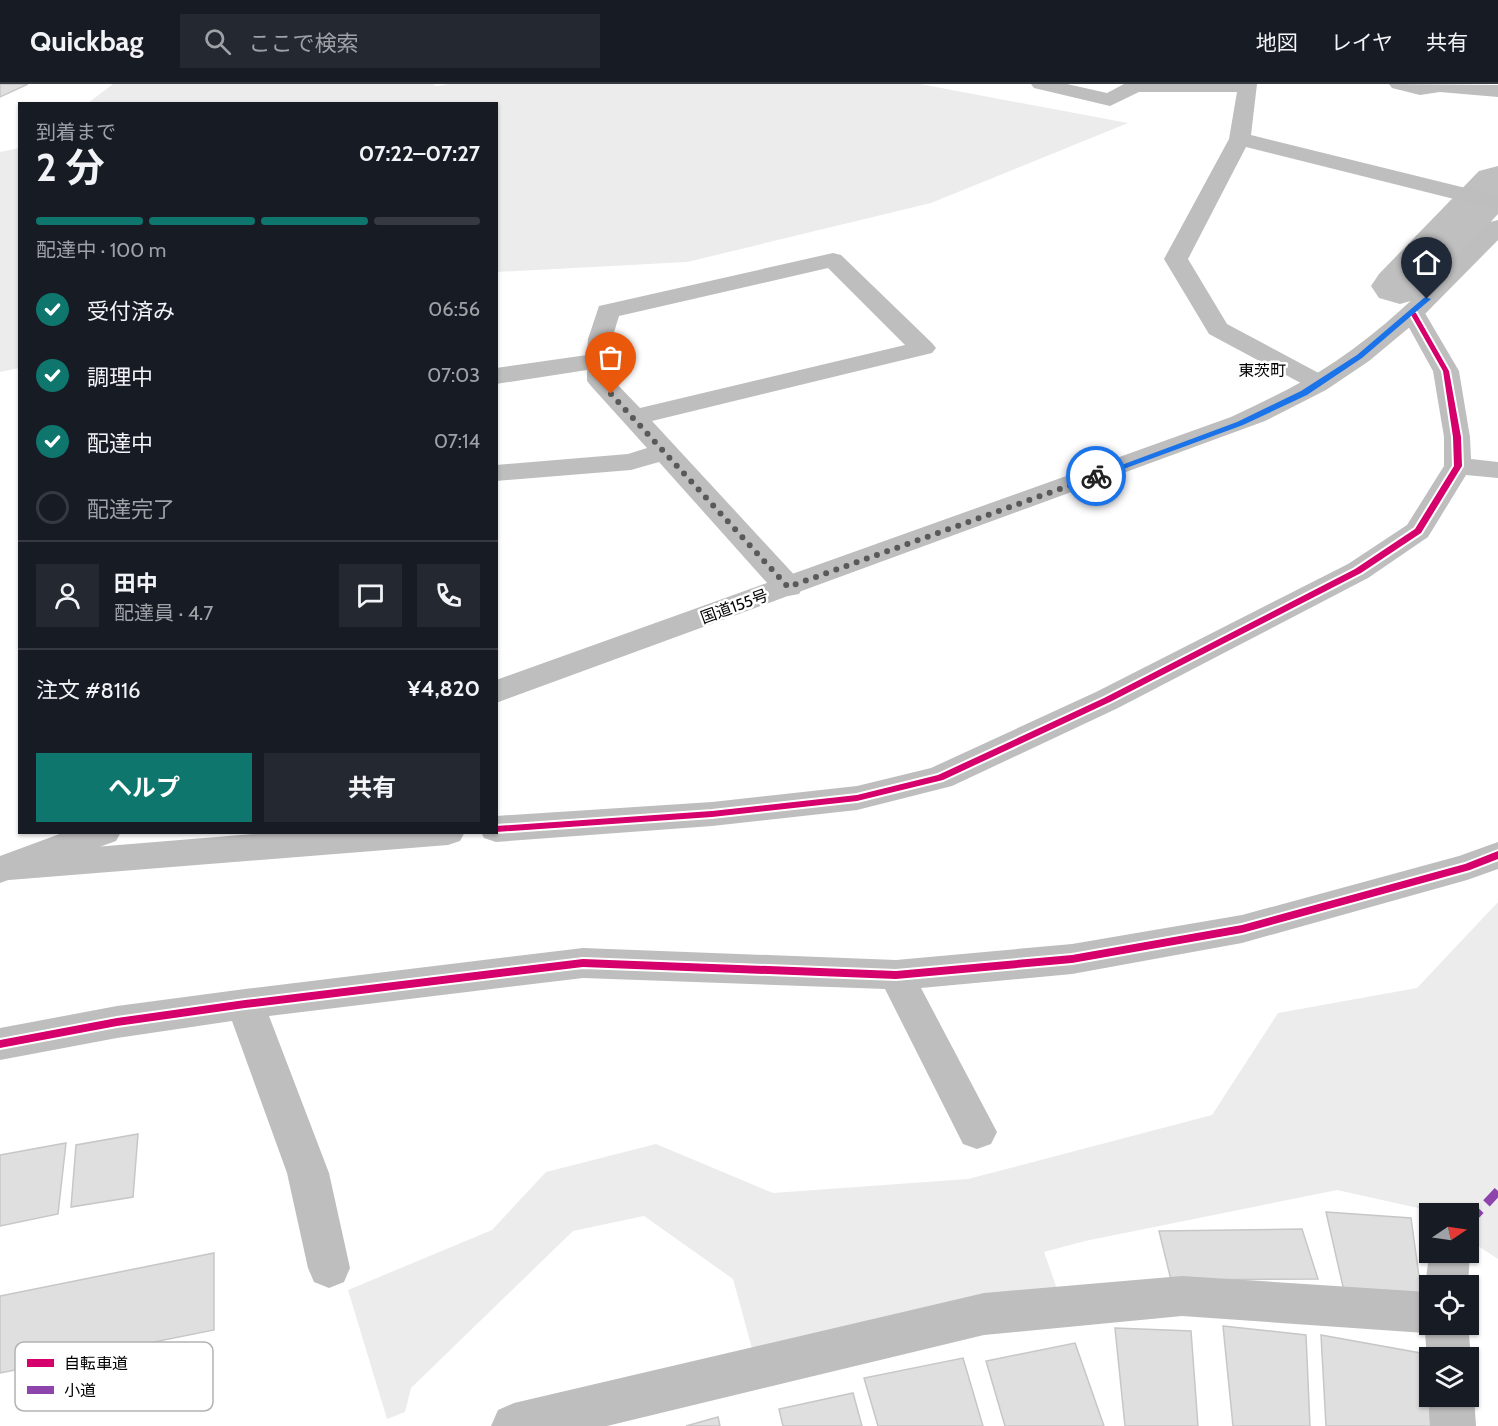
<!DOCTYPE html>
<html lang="ja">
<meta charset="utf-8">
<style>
body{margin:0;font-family:Cabin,"Noto Sans JP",sans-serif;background:#242831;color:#f1f3f6;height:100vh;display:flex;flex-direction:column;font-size:22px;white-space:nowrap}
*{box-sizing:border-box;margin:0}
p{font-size:20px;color:#9ea1a6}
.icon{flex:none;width:33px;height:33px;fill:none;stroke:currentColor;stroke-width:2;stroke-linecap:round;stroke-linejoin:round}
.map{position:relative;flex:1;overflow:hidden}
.panel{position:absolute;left:18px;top:18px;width:480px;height:732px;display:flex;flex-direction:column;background:#171b24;border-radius:0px;box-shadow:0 2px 4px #0004}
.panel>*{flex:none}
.needle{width:39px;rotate:77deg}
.tools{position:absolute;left:1419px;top:1119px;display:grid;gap:12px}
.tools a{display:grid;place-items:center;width:60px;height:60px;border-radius:0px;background:#171b24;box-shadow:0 2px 4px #0004;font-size:30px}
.pin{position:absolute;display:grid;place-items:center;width:51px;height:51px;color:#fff;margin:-62px -26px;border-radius:50% 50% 50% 0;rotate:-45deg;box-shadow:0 0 6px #0007}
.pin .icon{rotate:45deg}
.courier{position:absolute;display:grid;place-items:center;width:60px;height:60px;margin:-30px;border:4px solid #1a73e8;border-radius:50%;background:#fff;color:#222;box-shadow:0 2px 8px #0007}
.overview em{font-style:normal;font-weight:700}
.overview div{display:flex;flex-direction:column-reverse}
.overview{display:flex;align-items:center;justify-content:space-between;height:102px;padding:0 18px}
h1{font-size:39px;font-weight:700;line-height:45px}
.bar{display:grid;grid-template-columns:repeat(4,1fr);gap:9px 6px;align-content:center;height:72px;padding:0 18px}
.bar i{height:8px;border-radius:4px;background:#363941}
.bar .active{background:#0f766e}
.bar p{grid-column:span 4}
.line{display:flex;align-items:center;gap:15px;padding:0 18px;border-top:2px solid #363941}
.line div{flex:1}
.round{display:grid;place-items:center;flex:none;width:63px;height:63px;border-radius:0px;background:#242831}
ol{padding:0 18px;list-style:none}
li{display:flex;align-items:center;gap:18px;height:66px}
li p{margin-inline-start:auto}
li .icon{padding:6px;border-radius:50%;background:#0f766e;color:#fff;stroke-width:4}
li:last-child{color:#9ea1a6}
li i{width:33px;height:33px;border:3px solid #363941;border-radius:50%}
.cta{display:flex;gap:12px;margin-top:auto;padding:12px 18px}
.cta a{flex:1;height:69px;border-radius:0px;background:#0f766e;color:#fff;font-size:24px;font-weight:700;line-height:69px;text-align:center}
.cta a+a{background:#242831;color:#f1f3f6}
header{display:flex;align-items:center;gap:36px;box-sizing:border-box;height:84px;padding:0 30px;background:#171b24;border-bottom:2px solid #363941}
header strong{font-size:28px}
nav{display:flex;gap:33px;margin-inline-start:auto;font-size:21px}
.search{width:420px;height:54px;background:#242831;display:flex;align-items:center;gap:15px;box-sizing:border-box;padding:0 21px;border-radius:0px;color:#9ea1a6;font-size:22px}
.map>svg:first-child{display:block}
</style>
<header>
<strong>Quickbag</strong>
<div class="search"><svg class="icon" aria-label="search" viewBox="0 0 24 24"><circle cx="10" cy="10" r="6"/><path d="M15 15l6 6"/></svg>ここで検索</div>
<nav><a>地図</a><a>レイヤ</a><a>共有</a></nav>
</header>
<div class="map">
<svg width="1498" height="1342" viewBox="0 0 1498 1342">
<rect width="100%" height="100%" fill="#fff"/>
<g fill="#ececec">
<path d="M 113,0 L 432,0 L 437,2 L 449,0 L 920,0 L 1128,39 L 931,119 L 687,178 L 497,188 L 496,20 L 88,19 Z"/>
<path d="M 19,64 L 19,284 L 0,288 L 0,68 Z"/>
<path d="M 1498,818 L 1498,1175 L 1469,1156 L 1468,1130 L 1430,1130 L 1429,1131 L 1418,1124 L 1337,1106 L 1085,1157 L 1044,1168 L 1061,1216 L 753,1268 L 733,1195 L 644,1132 L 573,1147 L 411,1304 L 405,1328 L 387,1335 L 348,1206 L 492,1146 L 546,1088 L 656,1060 L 773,1109 L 968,1095 L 1212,1031 L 1278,929 L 1417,904 Z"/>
</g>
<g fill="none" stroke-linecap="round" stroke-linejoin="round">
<path fill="#bfbfbf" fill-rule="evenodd" d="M 1498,82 L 1498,130 L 1421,214 L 1400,220 L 1379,214 L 1371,202 L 1379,190 L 1479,87 Z"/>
</g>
<g fill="#dfdfdf" stroke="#c7c7c7" stroke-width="1.5">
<path d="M 0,0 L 28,0 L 0,13 Z"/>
<path d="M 138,1050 L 133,1113 L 71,1123 L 76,1061 Z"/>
<path d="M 66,1059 L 58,1130 L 0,1142 L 0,1071 Z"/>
<path d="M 1326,1128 L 1411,1134 L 1422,1214 L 1344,1207 Z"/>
<path d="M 1302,1145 L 1318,1195 L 1171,1196 L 1159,1147 Z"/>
<path d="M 214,1169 L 214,1246 L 0,1289 L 0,1212 Z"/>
<path d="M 1223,1242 L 1306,1251 L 1310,1342 L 1233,1342 Z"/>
<path d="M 1115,1244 L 1191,1247 L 1198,1342 L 1125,1342 Z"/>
<path d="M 1321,1251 L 1426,1270 L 1431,1342 L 1326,1342 Z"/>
<path d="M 1075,1259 L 1104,1342 L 1005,1342 L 986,1277 Z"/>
<path d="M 963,1274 L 983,1342 L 878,1342 L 864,1294 Z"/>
<path d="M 853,1309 L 862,1342 L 783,1342 L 779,1325 Z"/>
<path d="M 718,1333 L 720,1342 L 686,1342 Z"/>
</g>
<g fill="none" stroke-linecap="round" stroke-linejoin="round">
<g fill="#bebebe" fill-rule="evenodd">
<path d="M 1031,0 L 1067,0 L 1107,9 L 1124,0 L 1257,0 L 1251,51 L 1498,112 L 1498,126 L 1246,63 L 1188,175 L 1227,240 L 1328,294 L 1332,299 L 1328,304 L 1319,307 L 1310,304 L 1209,250 L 1164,175 L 1229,55 L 1237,8 L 1139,8 L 1110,22 L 1034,4 Z"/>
<path d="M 1389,0 L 1498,1 L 1498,13 L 1440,8 L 1420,11 L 1392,4 Z"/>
<path d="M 833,169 L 841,171 L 932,259 L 936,264 L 932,269 L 652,337 L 799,496 L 803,503 L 799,510 L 788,512 L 777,510 L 659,378 L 631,386 L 496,397 L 496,381 L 628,370 L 647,364 L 591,302 L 587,297 L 587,286 L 496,300 L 496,284 L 587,271 L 588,255 L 599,222 ZM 828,184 L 905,261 L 640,324 L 613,296 L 612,255 L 619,232 Z"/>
<path d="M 1413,222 L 1422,224 L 1459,287 L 1470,353 L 1471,375 L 1498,378 L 1498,394 L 1466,391 L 1428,453 L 1368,494 L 1118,624 L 952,702 L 857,726 L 712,742 L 496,758 L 484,754 L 481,748 L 496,748 L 496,732 L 712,718 L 857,702 L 931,684 L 1096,608 L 1348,480 L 1407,441 L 1444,382 L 1444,353 L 1433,287 L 1401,229 L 1404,224 Z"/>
<path d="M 279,748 L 465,748 L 460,757 L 448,761 L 9,796 L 0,793 L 0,773 L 9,770 Z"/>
<path d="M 1498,758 L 1498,785 L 1467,796 L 1242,859 L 1072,890 L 921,904 L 997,1048 L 991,1060 L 977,1065 L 963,1060 L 885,905 L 583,894 L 269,932 L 329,1089 L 350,1184 L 344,1198 L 329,1204 L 314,1198 L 308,1184 L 287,1089 L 232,937 L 117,954 L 0,976 L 0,944 L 117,922 L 245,905 L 583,864 L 896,876 L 1072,860 L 1242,831 L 1459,772 Z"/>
<path d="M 1430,1164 L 1430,1168 L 1468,1168 L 1468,1164 L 1470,1168 L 1468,1202 L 1430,1202 L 1430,1240 L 1468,1239 L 1471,1274 L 1468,1280 L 1468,1274 L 1430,1274 L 1430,1280 L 1427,1274 L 1425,1249 L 1182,1232 L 984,1251 L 607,1342 L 491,1342 L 498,1326 L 514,1319 L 984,1209 L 1182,1192 L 1428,1208 L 1425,1202 Z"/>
<path d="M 1468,1300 L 1474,1312 L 1476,1342 L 1430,1342 L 1428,1312 L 1430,1309 L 1430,1312 L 1468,1312 Z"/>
</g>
<g fill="#bebebe" fill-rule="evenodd">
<path d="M 1498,136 L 1498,156 L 1423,232 L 1369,277 L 1326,306 L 1265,337 L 496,619 L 496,596 L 1231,333 C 1267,316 1303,299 1336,277 C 1394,238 1442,187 1490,138 Z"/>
<path d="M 65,748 L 121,748 L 116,757 L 0,799 L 0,772 Z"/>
</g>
<path stroke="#8e44ad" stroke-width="9" stroke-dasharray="18 9" stroke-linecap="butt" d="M 1468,1139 L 1498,1107"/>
<defs>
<g id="cycleway">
<path d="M 1413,227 L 1416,229 L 1449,287 L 1461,353 L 1462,382 L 1421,449 L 1361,489 L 1110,618 L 943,696 L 857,717 L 712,733 L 496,748 L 496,742 L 712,727 L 857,711 L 938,691 L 1104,614 L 1355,485 L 1415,445 L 1454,382 L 1453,353 L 1443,287 L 1410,229 Z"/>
<path d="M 1498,767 L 1498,775 L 1470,786 L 1242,849 L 1072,879 L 896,895 L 583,883 L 245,924 L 117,942 L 0,964 L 0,956 L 117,934 L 245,916 L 583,875 L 896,887 L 1072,871 L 1242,841 L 1465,780 Z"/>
</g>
</defs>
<use href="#cycleway" stroke="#fff" stroke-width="4"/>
<use href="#cycleway" fill="#d6006c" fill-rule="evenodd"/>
</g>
<path fill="#1a73e8" d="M 1425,213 L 1431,215 L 1362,274 L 1307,311 L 1243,341 L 1099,394 L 1092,392 L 1237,338 L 1301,307 L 1357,271 Z"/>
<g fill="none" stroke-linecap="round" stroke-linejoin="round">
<path stroke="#595959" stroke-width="6" stroke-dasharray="0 10.8" d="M 611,310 L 788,503 L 1096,392"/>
</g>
<g text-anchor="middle" stroke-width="5" stroke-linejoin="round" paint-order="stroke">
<g font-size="16" fill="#000" stroke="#fff">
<text x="1262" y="292">東茨町</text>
</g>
<g font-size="16" fill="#000" stroke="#fff">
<text transform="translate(734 522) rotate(-20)" y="6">国道155号</text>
</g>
</g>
<rect x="15" y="1258" width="198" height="69" rx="9" fill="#fff" stroke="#b2b2b2" stroke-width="1.5"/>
<rect x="27" y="1275" width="27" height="8" fill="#d6006c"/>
<rect x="27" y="1302" width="27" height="8" fill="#8e44ad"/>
<g font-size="16" fill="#000">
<text x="64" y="1285">自転車道</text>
<text x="64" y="1312">小道</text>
</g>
</svg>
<div class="tools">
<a><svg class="needle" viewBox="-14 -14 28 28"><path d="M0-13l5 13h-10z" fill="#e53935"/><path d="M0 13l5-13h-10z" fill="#9ea1a6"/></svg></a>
<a><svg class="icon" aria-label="locate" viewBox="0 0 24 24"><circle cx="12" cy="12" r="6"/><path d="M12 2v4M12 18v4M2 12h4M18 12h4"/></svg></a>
<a><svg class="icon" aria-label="layers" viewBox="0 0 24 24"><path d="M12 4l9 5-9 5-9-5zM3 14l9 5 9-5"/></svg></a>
</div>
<div class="pin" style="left:611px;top:310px;background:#ea580c"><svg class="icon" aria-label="bag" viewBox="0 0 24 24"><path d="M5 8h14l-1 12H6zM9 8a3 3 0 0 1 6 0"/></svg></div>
<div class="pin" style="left:1427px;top:215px;background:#1f2937"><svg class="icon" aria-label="home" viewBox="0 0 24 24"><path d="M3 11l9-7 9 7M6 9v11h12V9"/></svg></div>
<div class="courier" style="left:1096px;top:392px"><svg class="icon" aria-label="bike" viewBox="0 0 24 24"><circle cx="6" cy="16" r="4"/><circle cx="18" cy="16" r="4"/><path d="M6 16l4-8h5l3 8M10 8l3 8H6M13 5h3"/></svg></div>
<section class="panel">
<div class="overview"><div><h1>2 分</h1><p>到着まで</p></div><em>07:22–07:27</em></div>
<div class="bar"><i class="active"></i><i class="active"></i><i class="active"></i><i></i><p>配達中 · 100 m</p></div>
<ol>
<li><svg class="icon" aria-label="check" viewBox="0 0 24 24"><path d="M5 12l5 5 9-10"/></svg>受付済み<p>06:56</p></li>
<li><svg class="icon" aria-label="check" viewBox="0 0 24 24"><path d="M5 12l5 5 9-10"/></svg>調理中<p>07:03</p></li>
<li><svg class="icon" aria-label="check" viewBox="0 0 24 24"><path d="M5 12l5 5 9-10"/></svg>配達中<p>07:14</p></li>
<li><i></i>配達完了</li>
</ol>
<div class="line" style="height:108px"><a class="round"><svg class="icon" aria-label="person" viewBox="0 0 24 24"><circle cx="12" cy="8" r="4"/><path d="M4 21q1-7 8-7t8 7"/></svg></a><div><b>田中</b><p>配達員 · 4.7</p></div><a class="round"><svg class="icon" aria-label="chat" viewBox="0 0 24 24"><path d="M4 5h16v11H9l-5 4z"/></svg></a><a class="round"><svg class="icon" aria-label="phone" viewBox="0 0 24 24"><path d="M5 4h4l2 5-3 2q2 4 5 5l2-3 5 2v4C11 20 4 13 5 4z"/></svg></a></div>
<div class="line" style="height:78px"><div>注文 #8116</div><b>¥4,820</b></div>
<div class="cta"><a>ヘルプ</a><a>共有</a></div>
</section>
</div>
